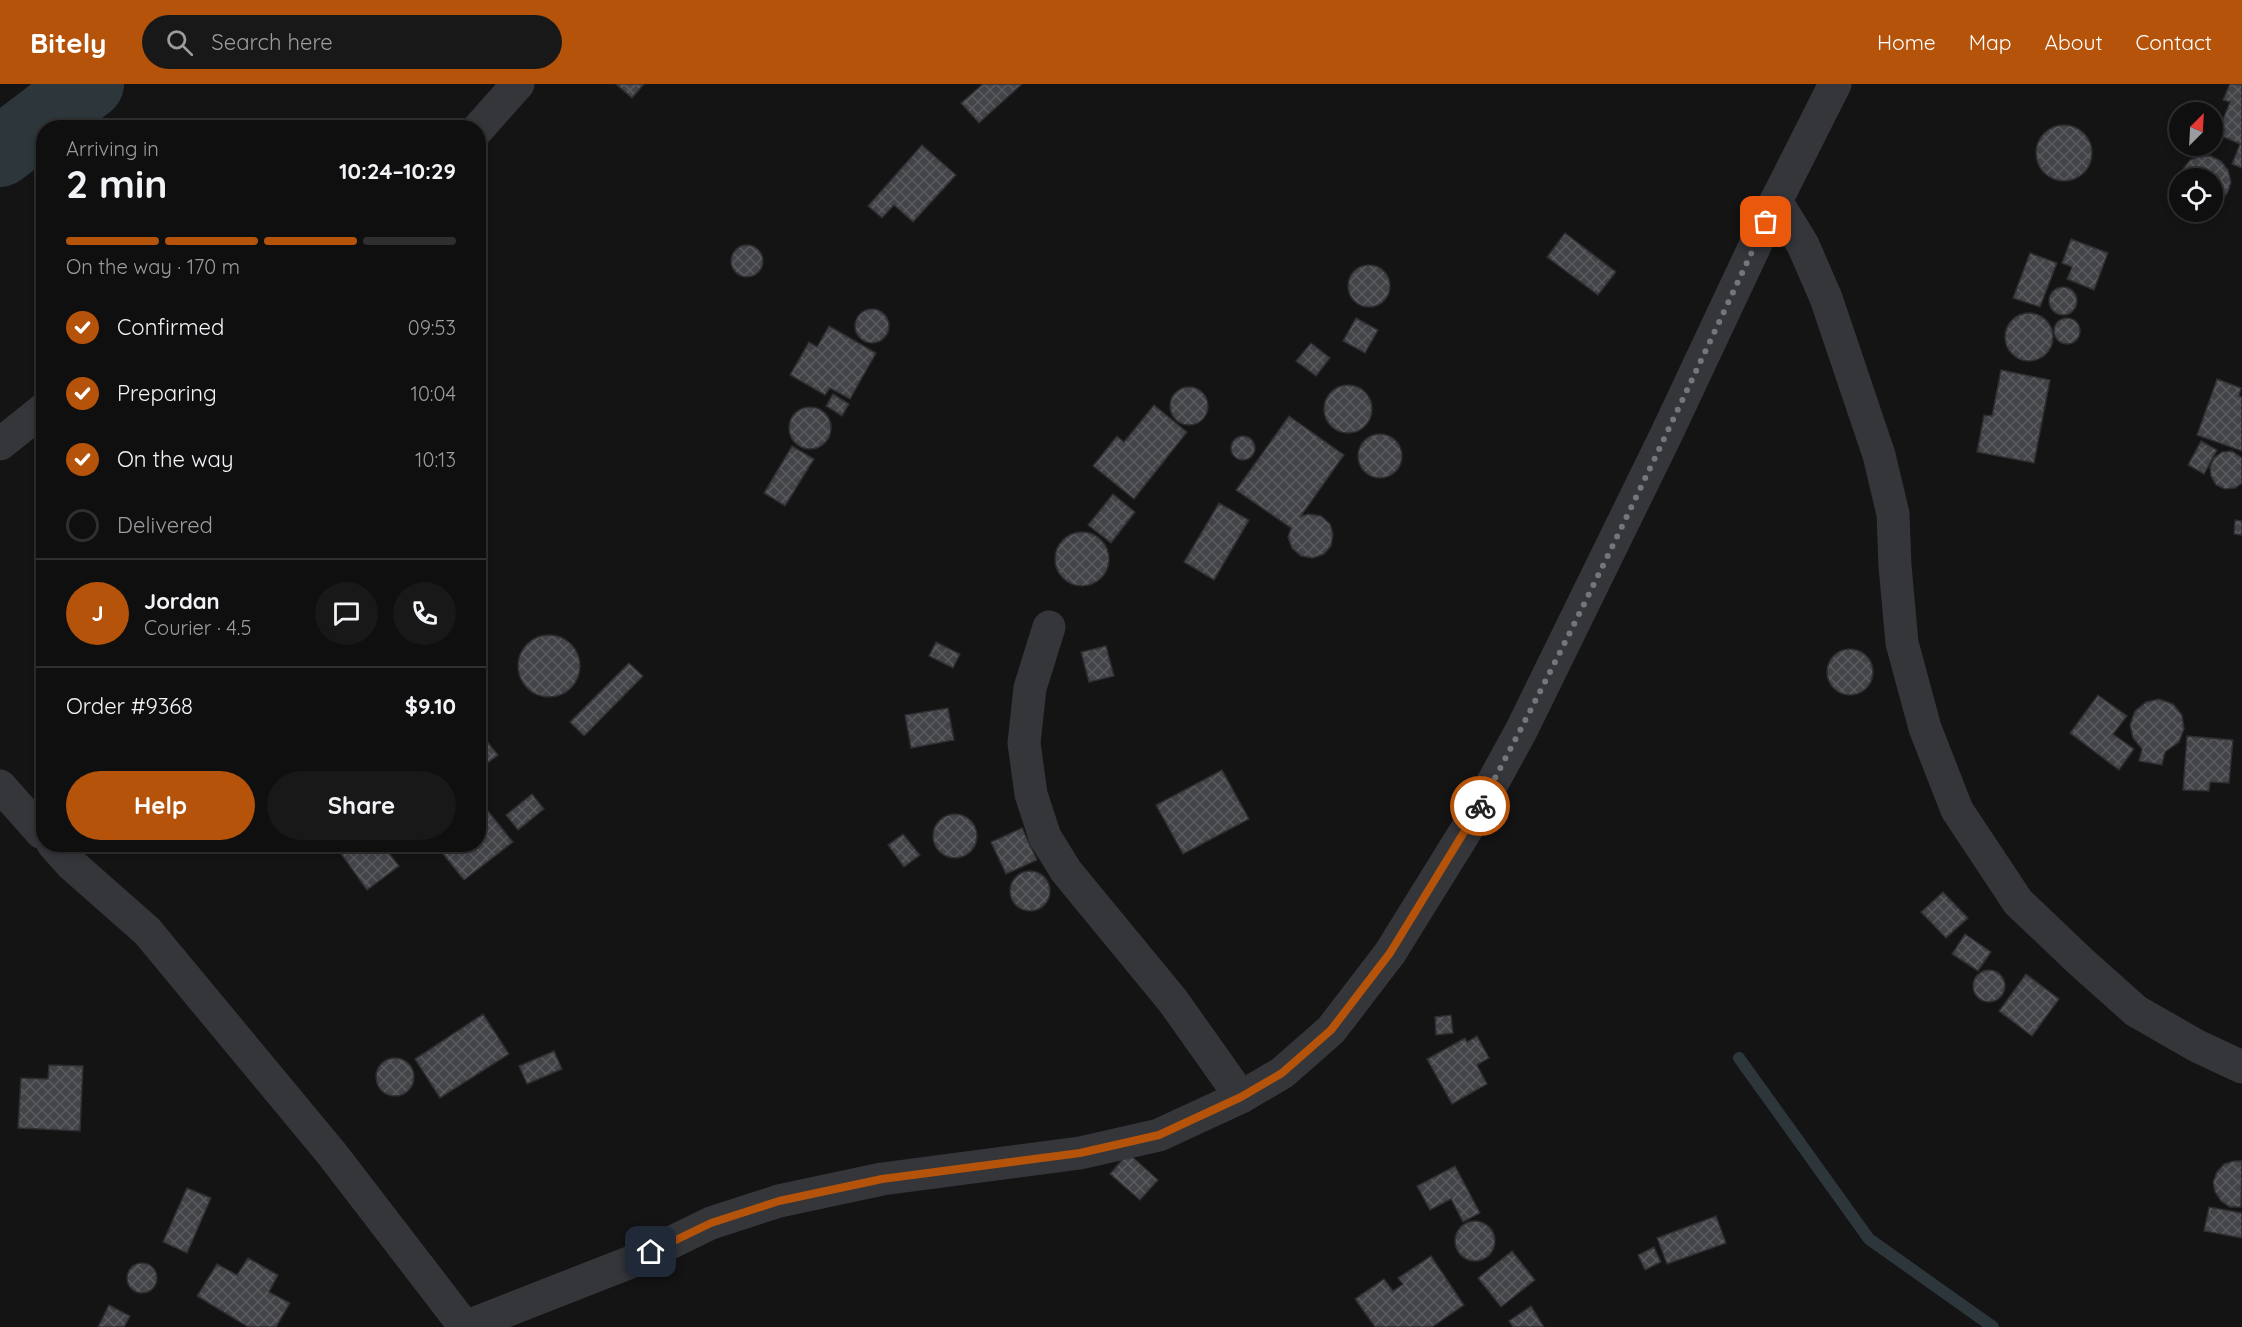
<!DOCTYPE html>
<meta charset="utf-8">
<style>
body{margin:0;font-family:Quicksand,sans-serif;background:#181819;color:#f1f3f6;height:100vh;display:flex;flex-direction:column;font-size:22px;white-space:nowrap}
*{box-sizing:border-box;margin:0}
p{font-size:20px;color:#9b9c9f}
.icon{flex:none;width:33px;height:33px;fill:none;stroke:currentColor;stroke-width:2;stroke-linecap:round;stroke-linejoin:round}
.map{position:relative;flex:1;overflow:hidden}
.sheet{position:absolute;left:36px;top:36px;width:450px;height:732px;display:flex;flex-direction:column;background:#0f0f10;border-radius:24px;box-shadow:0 3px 9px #0003,0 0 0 2px #2f2f30}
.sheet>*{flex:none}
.needle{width:39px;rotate:24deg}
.tools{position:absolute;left:2169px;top:18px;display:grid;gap:12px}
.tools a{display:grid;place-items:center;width:54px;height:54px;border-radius:50%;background:#0f0f10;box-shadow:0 3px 9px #0003,0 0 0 2px #2f2f30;font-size:30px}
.pin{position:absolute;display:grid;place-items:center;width:51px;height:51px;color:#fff;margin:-26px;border-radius:12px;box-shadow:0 3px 9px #0006}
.courier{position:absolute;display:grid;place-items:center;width:60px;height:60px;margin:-30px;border:4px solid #b45309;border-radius:50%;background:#fff;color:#222;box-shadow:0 2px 8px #0007}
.summary em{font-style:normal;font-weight:800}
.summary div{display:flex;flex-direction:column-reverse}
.summary{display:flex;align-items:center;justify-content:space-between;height:102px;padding:0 30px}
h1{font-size:39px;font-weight:800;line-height:45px}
.bar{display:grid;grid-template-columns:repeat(4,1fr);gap:9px 6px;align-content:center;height:72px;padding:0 30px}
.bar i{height:8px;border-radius:4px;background:#2f2f30}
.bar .on{background:#b45309}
.bar p{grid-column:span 4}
.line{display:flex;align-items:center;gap:15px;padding:0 30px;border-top:2px solid #2f2f30}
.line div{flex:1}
.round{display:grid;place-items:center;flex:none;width:63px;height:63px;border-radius:32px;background:#181819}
ol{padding:0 30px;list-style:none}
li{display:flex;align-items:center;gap:18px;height:66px}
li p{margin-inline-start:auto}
li .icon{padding:6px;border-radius:50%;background:#b45309;color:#fff;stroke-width:4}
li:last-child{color:#9b9c9f}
li i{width:33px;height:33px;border:3px solid #2f2f30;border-radius:50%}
.cta{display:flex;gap:12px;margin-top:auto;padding:12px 30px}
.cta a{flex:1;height:69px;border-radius:36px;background:#b45309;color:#fff;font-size:24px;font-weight:800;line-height:69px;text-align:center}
.cta a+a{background:#181819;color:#f1f3f6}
header{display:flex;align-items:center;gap:36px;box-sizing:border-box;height:84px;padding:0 30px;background:#b45309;color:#fff}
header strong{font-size:28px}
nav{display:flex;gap:33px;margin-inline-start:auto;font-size:21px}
.search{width:420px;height:54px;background:#181819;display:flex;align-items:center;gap:15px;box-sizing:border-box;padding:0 21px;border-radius:33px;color:#9b9c9f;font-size:22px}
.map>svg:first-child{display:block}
</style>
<header>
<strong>Bitely</strong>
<div class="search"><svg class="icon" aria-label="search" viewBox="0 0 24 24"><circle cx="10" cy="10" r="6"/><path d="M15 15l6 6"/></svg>Search here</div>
<nav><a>Home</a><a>Map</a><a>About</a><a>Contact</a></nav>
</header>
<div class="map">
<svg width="2242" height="1243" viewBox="0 0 2242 1243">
<defs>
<pattern id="building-cross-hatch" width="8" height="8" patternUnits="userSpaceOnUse" patternTransform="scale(1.5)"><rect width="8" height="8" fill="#434448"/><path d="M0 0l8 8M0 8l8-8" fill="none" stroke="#5b5c60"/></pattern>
</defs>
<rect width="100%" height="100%" fill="#141415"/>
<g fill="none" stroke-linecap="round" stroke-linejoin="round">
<path stroke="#2c363b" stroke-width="12" d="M 1739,974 L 1869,1155 L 1993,1243"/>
<path stroke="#2c363b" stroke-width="70" d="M 0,68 L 89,0"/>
</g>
<g fill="url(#building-cross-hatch)" stroke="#2e2e31" stroke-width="1.5">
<path d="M 616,0 L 644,0 L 632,14 Z"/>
<path d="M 983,0 L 1022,0 L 979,39 L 961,19 Z"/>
<path d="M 2230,0 L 2242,0 L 2242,84 L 2232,80 L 2240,60 L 2217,50 L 2230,18 L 2223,16 Z"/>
<circle cx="2064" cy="69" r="28"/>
<path d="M 922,61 L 956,91 L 913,138 L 894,121 L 882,134 L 868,122 Z"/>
<path d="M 2200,72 L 2211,72 L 2221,77 L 2228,86 L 2231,98 L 2228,108 L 2221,117 L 2212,121 L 2212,94 L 2180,94 L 2183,85 L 2190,76 Z"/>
<path d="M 1565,149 L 1616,188 L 1598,211 L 1547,173 Z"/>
<path d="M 2071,155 L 2108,169 L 2094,206 L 2067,195 L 2072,183 L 2062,179 Z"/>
<circle cx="747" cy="177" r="16"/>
<path d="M 2030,169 L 2057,179 L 2040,223 L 2013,214 Z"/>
<circle cx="1369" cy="202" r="21"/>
<circle cx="2063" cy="217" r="14"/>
<circle cx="872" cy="242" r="17"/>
<circle cx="2029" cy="253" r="24"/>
<circle cx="2067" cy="247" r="13"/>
<path d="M 1356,234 L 1378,246 L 1365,269 L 1343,257 Z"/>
<path d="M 829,242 L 876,269 L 850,315 L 830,304 L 825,311 L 790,291 L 809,258 L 817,263 Z"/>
<path d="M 1311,259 L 1330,274 L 1316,292 L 1296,277 Z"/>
<path d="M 2001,286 L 2050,296 L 2034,379 L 1977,368 L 1984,331 L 1992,332 Z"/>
<path d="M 2217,295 L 2241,304 L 2239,312 L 2242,313 L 2242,367 L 2197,351 Z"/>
<circle cx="1348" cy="325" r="24"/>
<circle cx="1189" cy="322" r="19"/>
<path d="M 833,310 L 849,320 L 842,332 L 826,322 Z"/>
<path d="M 1154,321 L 1187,348 L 1134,415 L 1093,382 L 1117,352 L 1124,358 Z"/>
<circle cx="810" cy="344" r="21"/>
<path d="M 1289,332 L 1344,371 L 1301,432 L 1309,430 L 1321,432 L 1330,440 L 1333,450 L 1331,462 L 1324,470 L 1313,474 L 1301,472 L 1292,464 L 1288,453 L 1291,444 L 1236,406 Z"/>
<circle cx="1380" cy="372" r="22"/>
<circle cx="1243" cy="364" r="12"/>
<path d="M 2201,357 L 2217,366 L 2204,390 L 2188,381 Z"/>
<path d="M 792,362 L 814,375 L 785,422 L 764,409 Z"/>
<path d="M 2232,367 L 2242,374 L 2242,399 L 2235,404 L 2225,405 L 2216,401 L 2211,392 L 2210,383 L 2214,374 L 2222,368 Z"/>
<path d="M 1113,410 L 1135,428 L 1111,459 L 1088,441 Z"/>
<path d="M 1219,419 L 1249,436 L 1214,496 L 1184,478 Z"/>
<path d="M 2235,436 L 2242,437 L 2242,451 L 2234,450 Z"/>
<circle cx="1082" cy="475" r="27"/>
<circle cx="549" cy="582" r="31"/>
<path d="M 936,558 L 960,570 L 953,584 L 929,572 Z"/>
<path d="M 1106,562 L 1114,592 L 1089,598 L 1081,568 Z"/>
<circle cx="1850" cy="588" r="23"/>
<path d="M 629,579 L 643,592 L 584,652 L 570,638 Z"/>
<path d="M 2098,611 L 2127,632 L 2113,650 L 2134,665 L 2119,686 L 2070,649 Z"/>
<path d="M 2159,615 L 2173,620 L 2182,631 L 2184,645 L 2179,658 L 2165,668 L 2162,681 L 2139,677 L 2142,665 L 2133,654 L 2130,641 L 2135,627 L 2146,618 Z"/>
<path d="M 948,624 L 954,656 L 911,664 L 905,631 Z"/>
<path d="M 478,646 L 498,671 L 478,686 Z"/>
<path d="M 2187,652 L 2233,656 L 2229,699 L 2210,698 L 2209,707 L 2183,706 Z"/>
<path d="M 1222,686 L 1249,735 L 1183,770 L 1156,721 Z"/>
<path d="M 532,710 L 544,725 L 518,746 L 506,731 Z"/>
<path d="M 483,721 L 513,758 L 464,796 L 435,760 L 478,760 L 478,725 Z"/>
<circle cx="955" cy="752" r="22"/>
<path d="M 1022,744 L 1037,776 L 1006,790 L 991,758 Z"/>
<path d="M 903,750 L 920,771 L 904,783 L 888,761 Z"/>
<path d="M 334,760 L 382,760 L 399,782 L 367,806 Z"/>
<circle cx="1030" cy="807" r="20"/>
<path d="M 1943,808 L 1968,834 L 1946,854 L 1921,828 Z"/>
<path d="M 1965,850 L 1991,868 L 1978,887 L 1952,870 Z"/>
<circle cx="1989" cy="902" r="16"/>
<path d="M 2026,890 L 2059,915 L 2032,952 L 1999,927 Z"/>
<path d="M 483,930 L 509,970 L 440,1014 L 415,975 Z"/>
<path d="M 1451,931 L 1453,949 L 1436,951 L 1435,933 Z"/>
<path d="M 1477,952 L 1489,974 L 1477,981 L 1487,1000 L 1452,1020 L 1427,975 L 1465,954 L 1467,958 Z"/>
<path d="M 554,967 L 562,985 L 527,1000 L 519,982 Z"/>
<circle cx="395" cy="993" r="19"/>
<path d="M 49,981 L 83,982 L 80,1047 L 18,1044 L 21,994 L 48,995 Z"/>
<path d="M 1128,1069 L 1158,1096 L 1140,1116 L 1110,1090 Z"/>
<path d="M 2234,1077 L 2242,1077 L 2241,1123 L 2230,1123 L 2221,1117 L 2215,1108 L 2213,1098 L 2217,1088 L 2224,1080 Z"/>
<path d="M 1455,1082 L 1480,1129 L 1463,1138 L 1451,1115 L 1430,1126 L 1417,1102 Z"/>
<path d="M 187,1104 L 211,1114 L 187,1169 L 163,1158 Z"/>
<path d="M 2209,1123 L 2242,1129 L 2242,1154 L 2204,1147 Z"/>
<path d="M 1716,1132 L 1726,1159 L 1667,1180 L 1657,1154 Z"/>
<circle cx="1475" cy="1157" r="20"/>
<path d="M 1654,1163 L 1661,1178 L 1645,1186 L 1638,1171 Z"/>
<path d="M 1512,1167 L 1535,1196 L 1501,1223 L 1478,1194 Z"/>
<path d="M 1431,1172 L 1464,1221 L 1432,1243 L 1375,1243 L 1355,1215 L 1384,1195 L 1393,1207 L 1403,1200 L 1398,1194 Z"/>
<path d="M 248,1174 L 278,1191 L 269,1208 L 290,1219 L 276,1243 L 248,1243 L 197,1212 L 217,1180 L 237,1191 Z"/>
<circle cx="142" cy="1194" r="15"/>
<path d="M 109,1221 L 130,1232 L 124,1243 L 98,1243 Z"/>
<path d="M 1531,1222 L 1544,1243 L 1513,1243 L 1509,1237 Z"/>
</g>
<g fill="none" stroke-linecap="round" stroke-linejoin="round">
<g stroke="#35363a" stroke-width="33">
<path d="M 478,45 L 518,0"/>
<path d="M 1776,117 L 1803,161 L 1826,214 L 1879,371 L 1893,430 L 1895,482 L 1902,559 L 1925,644 L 1957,726 L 2018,818 L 2080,877 L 2136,927 L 2197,962 L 2242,983"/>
<path d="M 0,360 L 44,325"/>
<path d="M 1049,543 L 1030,604 L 1024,659 L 1031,710 L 1045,753 L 1066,787 L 1173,917 L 1241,1013"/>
<path d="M 0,702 L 42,749"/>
<path d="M 53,760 L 71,780 L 147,847 L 332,1070 L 465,1243"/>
<path d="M 465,1243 L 631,1178 L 711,1139 L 779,1117 L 882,1095 L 1080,1069 L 1159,1051 L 1241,1013 L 1282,989 L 1331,946 L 1390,869 L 1470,740 L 1521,647 L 1666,351 L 1776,117 L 1835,0"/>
</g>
</g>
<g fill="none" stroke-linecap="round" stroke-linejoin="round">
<path stroke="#73777d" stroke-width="6" stroke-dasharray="0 10.8" d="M 1480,722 C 1583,531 1674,334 1766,138"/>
<path stroke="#b45309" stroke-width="8" d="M 651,1168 L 711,1139 L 779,1117 L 882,1095 L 1080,1069 L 1159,1051 L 1241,1013 L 1282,989 L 1331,946 L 1390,869 L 1480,722"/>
</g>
</svg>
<div class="tools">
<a><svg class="needle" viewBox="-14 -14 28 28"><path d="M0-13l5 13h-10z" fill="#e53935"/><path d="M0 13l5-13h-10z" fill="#9b9c9f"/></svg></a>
<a><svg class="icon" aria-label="locate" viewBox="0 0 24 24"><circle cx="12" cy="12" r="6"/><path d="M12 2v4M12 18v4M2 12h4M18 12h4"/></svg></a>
</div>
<div class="pin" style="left:1766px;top:138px;background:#ea580c"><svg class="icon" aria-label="bag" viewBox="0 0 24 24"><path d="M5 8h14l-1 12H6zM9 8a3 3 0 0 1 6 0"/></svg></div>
<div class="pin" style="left:651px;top:1168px;background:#1f2937"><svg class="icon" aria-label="home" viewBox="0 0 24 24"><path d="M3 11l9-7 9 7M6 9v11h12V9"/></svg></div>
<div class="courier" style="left:1480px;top:722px"><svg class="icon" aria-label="bike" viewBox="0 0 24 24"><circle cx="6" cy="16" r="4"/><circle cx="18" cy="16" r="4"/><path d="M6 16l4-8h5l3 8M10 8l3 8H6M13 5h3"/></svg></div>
<section class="sheet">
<div class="summary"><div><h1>2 min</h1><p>Arriving in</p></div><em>10:24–10:29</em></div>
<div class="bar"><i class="on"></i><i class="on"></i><i class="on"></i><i></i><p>On the way · 170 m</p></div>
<ol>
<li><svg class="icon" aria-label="check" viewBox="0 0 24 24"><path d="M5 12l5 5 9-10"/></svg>Confirmed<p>09:53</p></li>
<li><svg class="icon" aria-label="check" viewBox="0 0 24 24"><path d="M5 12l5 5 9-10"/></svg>Preparing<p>10:04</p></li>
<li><svg class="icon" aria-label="check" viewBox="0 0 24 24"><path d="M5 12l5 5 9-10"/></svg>On the way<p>10:13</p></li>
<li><i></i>Delivered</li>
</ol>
<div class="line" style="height:108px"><b class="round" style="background:#b45309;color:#fff">J</b><div><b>Jordan</b><p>Courier · 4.5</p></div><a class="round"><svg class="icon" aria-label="chat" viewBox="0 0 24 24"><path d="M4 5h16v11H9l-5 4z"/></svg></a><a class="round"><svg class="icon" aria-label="phone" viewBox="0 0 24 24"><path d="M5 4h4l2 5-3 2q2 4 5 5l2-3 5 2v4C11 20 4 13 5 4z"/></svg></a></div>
<div class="line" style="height:78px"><div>Order #9368</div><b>$9.10</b></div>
<div class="cta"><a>Help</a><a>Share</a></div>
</section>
</div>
